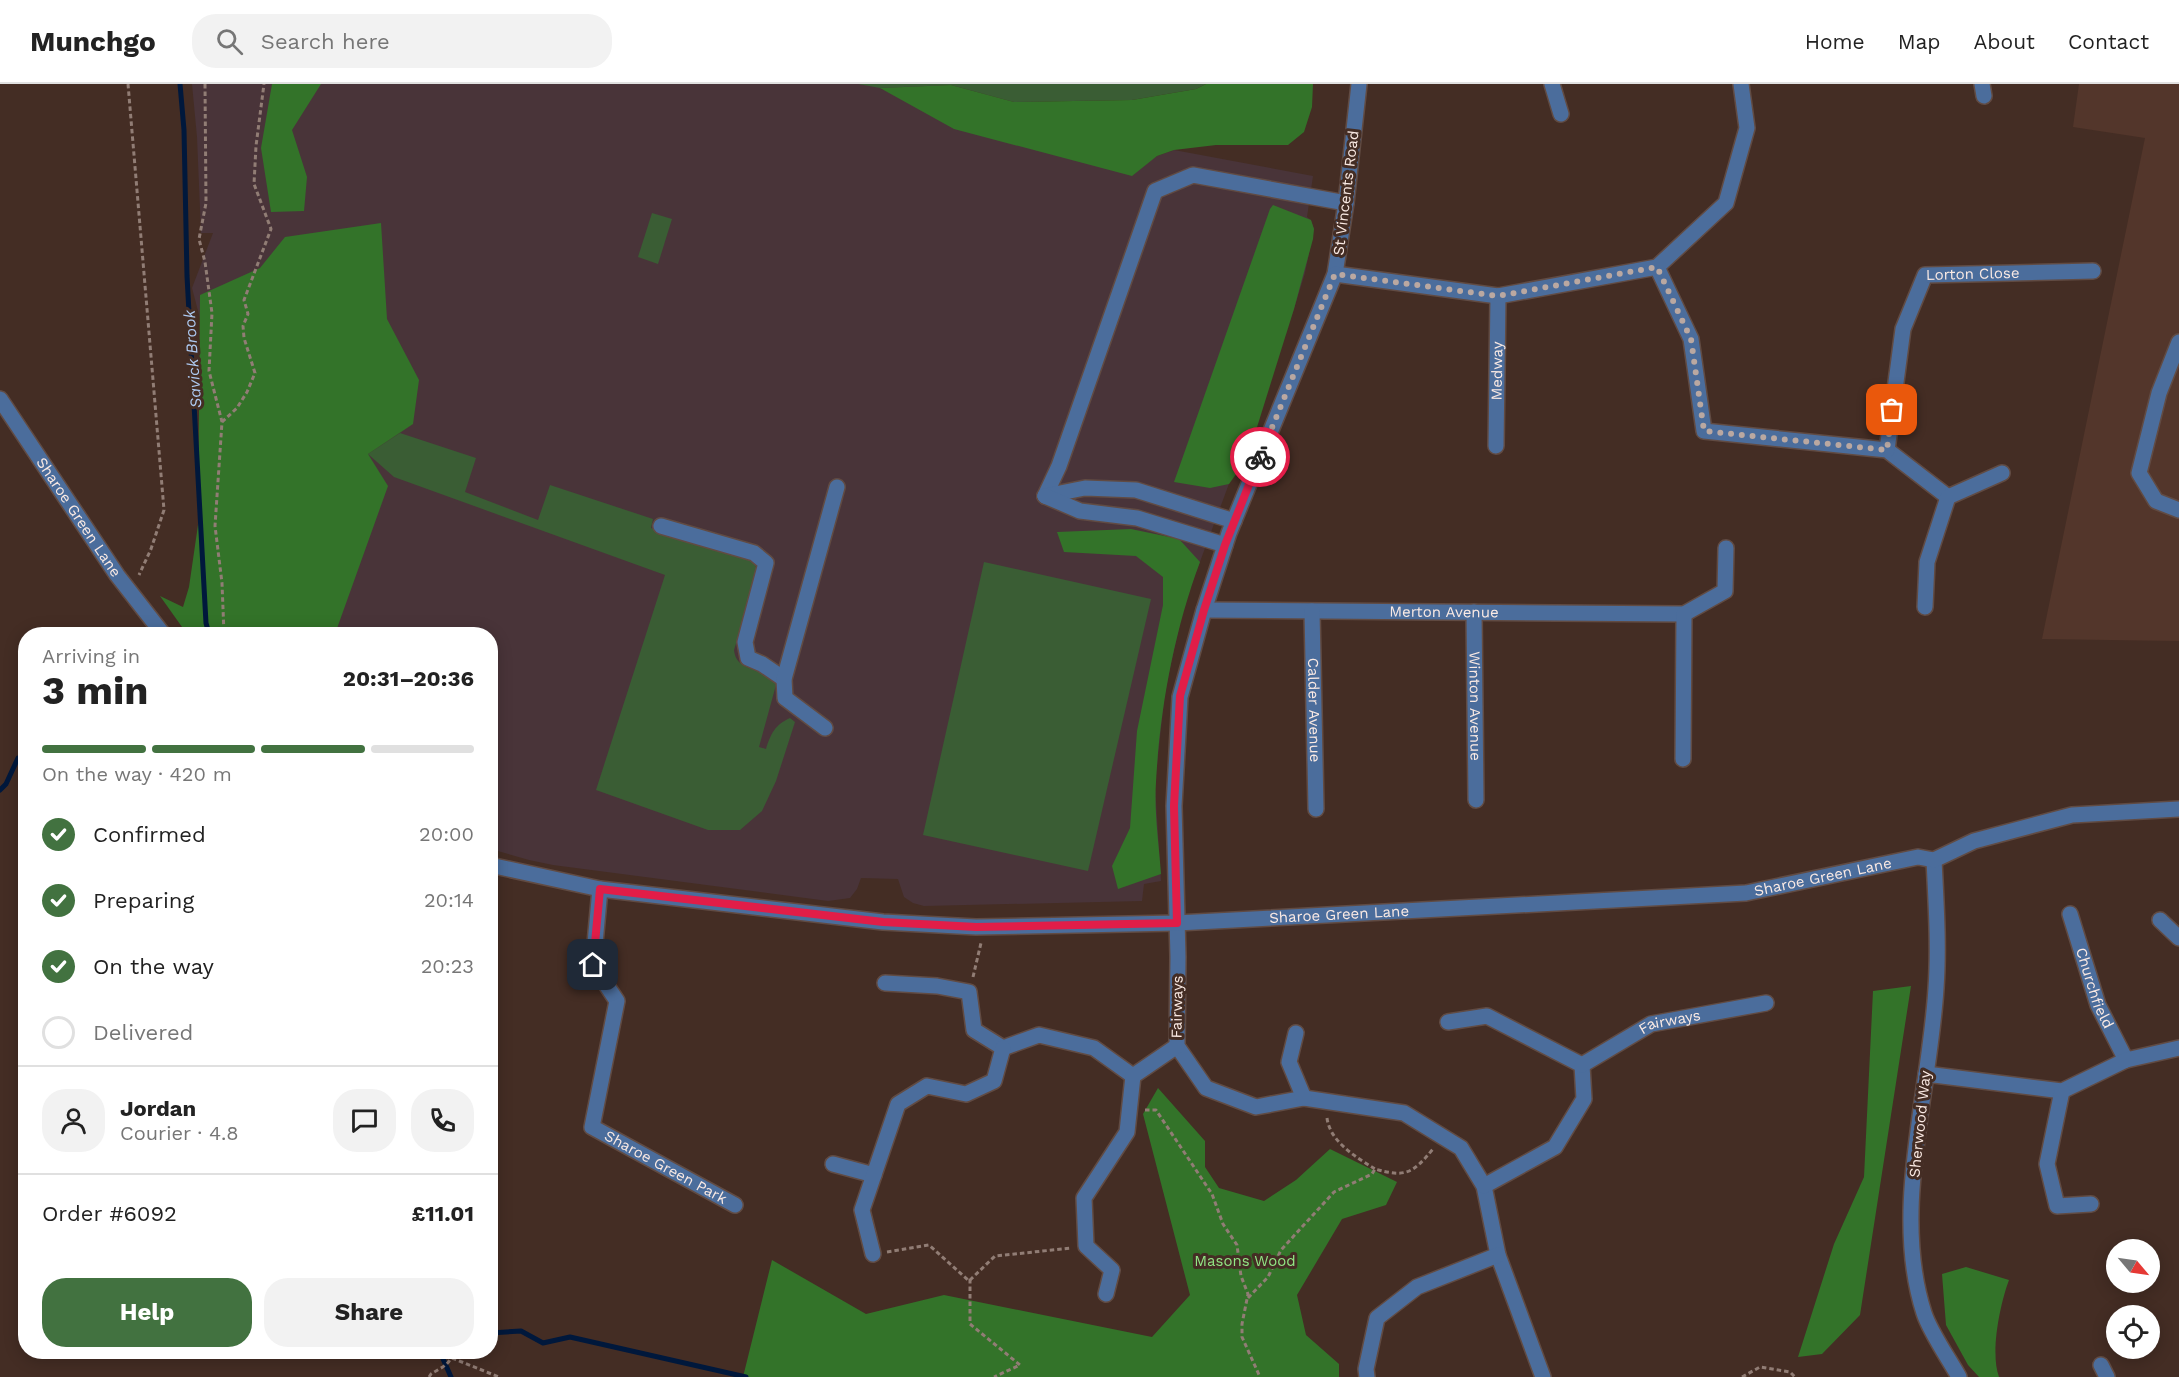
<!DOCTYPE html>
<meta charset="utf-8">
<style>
body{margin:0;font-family:"Work Sans",sans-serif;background:#f2f2f2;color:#222;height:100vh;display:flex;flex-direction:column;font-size:22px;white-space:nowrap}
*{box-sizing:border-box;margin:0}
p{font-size:20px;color:#767676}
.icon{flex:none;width:33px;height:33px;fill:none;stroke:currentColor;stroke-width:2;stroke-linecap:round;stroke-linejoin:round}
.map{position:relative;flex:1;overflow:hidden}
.side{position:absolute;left:18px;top:543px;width:480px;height:732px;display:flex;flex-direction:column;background:#fff;border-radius:24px;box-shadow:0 3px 15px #0003}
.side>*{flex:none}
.needle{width:39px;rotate:119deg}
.controls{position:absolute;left:2106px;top:1155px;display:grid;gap:12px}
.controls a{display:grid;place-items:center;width:54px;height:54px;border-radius:50%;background:#fff;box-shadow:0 3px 15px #0003;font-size:30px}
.pin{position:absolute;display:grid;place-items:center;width:51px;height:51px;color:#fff;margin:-26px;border-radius:12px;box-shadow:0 3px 9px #0006}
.courier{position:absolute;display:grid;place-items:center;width:60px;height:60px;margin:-30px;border:4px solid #e11d48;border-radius:50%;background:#fff;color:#222;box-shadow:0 2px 8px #0007}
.summary em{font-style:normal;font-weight:700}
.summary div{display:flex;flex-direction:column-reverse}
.summary{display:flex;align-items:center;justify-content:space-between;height:102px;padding:0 24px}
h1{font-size:39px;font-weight:700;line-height:45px}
.bar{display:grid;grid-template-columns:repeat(4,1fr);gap:9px 6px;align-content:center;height:72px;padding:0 24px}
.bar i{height:8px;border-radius:4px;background:#e0e0e0}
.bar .selected{background:#427240}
.bar p{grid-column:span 4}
.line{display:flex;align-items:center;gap:15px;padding:0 24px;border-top:2px solid #e0e0e0}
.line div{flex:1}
.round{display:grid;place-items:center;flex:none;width:63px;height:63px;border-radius:24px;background:#f2f2f2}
ol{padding:0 24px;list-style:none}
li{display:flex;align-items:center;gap:18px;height:66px}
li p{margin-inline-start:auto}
li .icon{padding:6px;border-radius:50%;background:#427240;color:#fff;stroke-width:4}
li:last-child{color:#767676}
li i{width:33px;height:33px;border:3px solid #e0e0e0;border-radius:50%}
.primary-button{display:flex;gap:12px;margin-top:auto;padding:12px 24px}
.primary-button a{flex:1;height:69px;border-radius:24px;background:#427240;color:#fff;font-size:24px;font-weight:700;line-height:69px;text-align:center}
.primary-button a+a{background:#f2f2f2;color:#222}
header{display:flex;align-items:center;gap:36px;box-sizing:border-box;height:84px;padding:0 30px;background:#fff;border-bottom:2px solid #e0e0e0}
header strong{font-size:28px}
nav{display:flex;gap:33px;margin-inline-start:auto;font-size:21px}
.search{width:420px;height:54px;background:#f2f2f2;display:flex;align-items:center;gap:15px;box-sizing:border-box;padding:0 21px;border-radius:24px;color:#767676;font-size:22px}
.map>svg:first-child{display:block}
</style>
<header>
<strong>Munchgo</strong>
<div class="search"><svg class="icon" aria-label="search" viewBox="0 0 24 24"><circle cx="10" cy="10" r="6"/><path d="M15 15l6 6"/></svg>Search here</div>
<nav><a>Home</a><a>Map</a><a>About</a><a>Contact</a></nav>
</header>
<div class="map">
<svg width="2179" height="1293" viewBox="0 0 2179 1293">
<rect width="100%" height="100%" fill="#442d24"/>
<path fill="#53362b" d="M 2079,0 L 2179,0 L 2179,557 L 2042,555 L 2145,54 L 2073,43 Z"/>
<path fill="#493439" d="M 192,0 L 1206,0 L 1053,17 L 1014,18 L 951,1 L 881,5 L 1148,78 L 1157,72 L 1174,66 L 1313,92 L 1307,133 L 1311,136 L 1314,145 L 1305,189 L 1294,225 L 1185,518 L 1170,584 L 1164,616 L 1155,701 L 1161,797 L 1144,800 L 1142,817 L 924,822 L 913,819 L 904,813 L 898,795 L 861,794 L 857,805 L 850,814 L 828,817 L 553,781 L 529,776 L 491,765 L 490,550 L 219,550 L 202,242 L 192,204 L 213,149 L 201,149 L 197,53 Z"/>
<g fill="#3a5d34">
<path d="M 858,0 L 1206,0 L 1196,5 L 1132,16 L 1014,18 L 951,1 L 880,4 Z"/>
<path d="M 652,129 L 672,135 L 658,180 L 638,173 Z"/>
<path d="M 400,349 L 476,374 L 465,408 L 538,436 L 550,401 L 653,435 L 651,444 L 749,473 C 756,480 758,485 756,495 L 734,566 C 736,585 753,584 769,589 L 776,601 L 759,663 L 766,665 C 771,649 775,641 790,634 L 795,638 L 776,697 L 762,727 L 740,746 L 708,746 L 596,706 L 665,491 L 394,393 L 368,370 Z"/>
<path d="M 984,478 L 1151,515 L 1088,787 L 923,751 Z"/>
</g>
<g fill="#337329">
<path d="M 272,0 L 321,0 L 292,46 L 307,93 L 304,127 L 271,128 L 261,64 Z"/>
<path d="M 1206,0 L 1313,0 L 1312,23 L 1304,48 L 1288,61 L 1216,61 L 1174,66 L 1157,72 L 1132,92 L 954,45 L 880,4 L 951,1 L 1014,18 L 1132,16 L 1196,5 Z"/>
<path d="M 1273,121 L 1311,136 L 1314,145 L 1313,155 L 1294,225 L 1247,375 L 1229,400 L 1210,404 L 1174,398 L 1270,125 Z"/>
<path d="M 381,139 L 387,235 L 419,296 L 413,340 L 368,370 L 388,402 L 335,550 L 187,550 L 160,512 L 183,523 L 189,503 L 198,441 L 200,211 L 260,184 L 285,153 Z"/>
<path d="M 1131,445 L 1179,455 L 1200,478 C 1174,548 1160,624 1156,698 C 1154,728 1159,760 1161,790 L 1118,805 L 1112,782 L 1130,744 L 1137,647 L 1163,521 L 1163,493 L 1136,472 L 1064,468 L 1057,448 Z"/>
<path d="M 1911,902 L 1860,1231 L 1822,1270 L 1798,1273 L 1834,1160 L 1864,1093 L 1873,907 Z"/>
<path d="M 1158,1004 L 1205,1057 L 1205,1083 L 1219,1104 L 1264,1117 L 1296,1096 L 1330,1065 L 1397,1098 L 1386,1121 L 1342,1135 L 1297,1211 L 1306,1251 L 1339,1280 L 1339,1293 L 743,1293 L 772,1176 L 866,1230 L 944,1211 L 1152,1253 L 1190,1211 L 1143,1030 Z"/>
<path d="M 1966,1183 L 2009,1196 C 2000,1220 1990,1269 1999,1293 L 1979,1293 L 1968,1281 L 1946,1241 L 1942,1190 Z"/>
</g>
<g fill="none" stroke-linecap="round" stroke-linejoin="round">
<g stroke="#00183c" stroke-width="5">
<path d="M 180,0 L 184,46 L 187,192 L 206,539 L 209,550"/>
<path d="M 0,706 L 6,700 L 18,674 L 26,674"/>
<path d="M 490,1249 L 521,1247 L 543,1259 L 570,1253 L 746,1293"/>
<path d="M 440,1268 L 451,1293"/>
</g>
<defs>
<g id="minor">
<path d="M 1359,0 L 1346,119 L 1335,190 L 1229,449 L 1204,526 L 1180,613 L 1174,722 L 1178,873 L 1177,962 L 1206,1004 L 1256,1023 L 1304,1014 L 1404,1029 L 1461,1064 L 1484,1102 L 1498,1171 L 1543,1293"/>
<path d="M 1552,0 L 1561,30"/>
<path d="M 1982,0 L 1984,12"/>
<path d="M 1657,183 L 1691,255 L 1704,347 L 1887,366 L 1948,413"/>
<path d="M 1335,190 L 1498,212 L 1657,183 L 1726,119 L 1747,44 L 1741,0"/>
<path d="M 2179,258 L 2159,309 L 2139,389 L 2156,417 L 2179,426"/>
<path id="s1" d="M 0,315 L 117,491 L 163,550"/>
<path id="s2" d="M 1496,362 L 1498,212"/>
<path id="s3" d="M 1887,366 L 1903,245 L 1925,191 L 2093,187"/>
<path d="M 1045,412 L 1059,382 L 1155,107 L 1193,91 L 1346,119"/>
<path d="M 1045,412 L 1085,404 L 1136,406 L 1234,437"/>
<path d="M 1045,412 L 1080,427 L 1137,434 L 1225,461"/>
<path d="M 661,442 L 754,469 L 766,479 L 745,558 L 748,574 L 762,580 L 784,595"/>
<path d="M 1925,523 L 1927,478 L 1948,413 L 2002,389"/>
<path id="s4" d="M 1204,526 L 1684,530 L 1725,507 L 1726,464"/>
<path id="s5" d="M 1312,527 L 1316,725"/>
<path id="s6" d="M 1474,528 L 1476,716"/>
<path d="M 825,644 L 785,614 L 784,595 L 837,403"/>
<path d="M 1683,675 L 1684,530"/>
<path d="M 1934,776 C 1936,818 1939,862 1936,904 C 1930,1008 1891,1127 1924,1229 C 1930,1248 1949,1275 1959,1293"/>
<path id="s7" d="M 490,781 L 600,805 L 883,838 L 976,843 L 1177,839 L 1746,809 L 1918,773 L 1934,776 L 1974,757 L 2072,731 L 2179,725"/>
<path id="s8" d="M 600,805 L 593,881 L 617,917 L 592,1043 L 735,1121"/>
<path id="s9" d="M 2070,830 L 2098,921 L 2126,976"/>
<path d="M 2160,836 L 2179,854"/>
<path d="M 885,899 L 937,902 L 969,908 L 974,946 L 1003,964 L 1039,951 L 1094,964 L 1133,992"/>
<path d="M 1448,938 L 1487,932 L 1582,981 L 1584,1015 L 1555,1063 L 1484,1102"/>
<path d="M 1296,949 L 1289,978 L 1304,1014"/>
<path id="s10" d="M 1582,981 L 1651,940 L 1766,919"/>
<path d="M 1926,990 L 2062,1007 L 2126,976 L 2179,964"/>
<path d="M 2062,1007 L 2047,1080 L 2057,1122 L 2091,1120"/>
<path d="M 833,1080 L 874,1091"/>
<path d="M 873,1170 L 862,1126 L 898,1020 L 927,1002 L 966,1010 L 994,997 L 1003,964"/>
<path d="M 1106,1210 L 1112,1186 L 1086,1162 L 1084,1114 L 1127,1048 L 1133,992 L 1177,962"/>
<path d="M 2101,1281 L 2107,1293"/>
<path d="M 1367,1293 L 1366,1285 L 1377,1234 L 1417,1203 L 1498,1171"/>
</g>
</defs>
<use href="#minor" stroke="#614b43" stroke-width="18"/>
<g stroke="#917d75" stroke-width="3" stroke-dasharray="4.5 3" stroke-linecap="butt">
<path d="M 128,0 L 164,426 L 151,465 L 139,491"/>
<path d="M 205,0 L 206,119 L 199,155 L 205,178 L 212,229 L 209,287 L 222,338 L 215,442 L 222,499 L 224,550"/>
<path d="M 222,338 L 237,324 L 247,308 L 255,289 L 244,254 L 243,242 L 248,230 L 244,216 L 271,145 L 254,100 L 256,62 L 264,0"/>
<path d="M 973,893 L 981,859"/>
<path d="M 1145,1026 L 1156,1026 L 1212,1110 L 1223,1140 L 1237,1161 L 1241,1192 L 1248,1210 L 1242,1240 L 1242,1253 L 1260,1293"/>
<path d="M 1327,1034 C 1330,1058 1356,1073 1375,1085"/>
<path d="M 887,1168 L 929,1161 L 969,1197 L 995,1172 L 1072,1164"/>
<path d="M 970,1195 L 970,1240 L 1020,1281 L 994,1293"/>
<path d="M 1248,1214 L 1268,1193 L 1281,1166 L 1334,1108 L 1372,1090 L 1375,1085 C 1406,1094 1413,1089 1433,1065"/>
<path d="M 452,1274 L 499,1293"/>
<path d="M 429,1293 L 431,1290 C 440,1284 453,1280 451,1268"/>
<path d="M 1742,1293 L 1760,1283 L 1790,1288 L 1795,1293"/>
</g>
<use href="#minor" stroke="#4b6d9c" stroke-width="15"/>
</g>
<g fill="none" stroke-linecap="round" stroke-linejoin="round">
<path stroke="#baa8a1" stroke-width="6" stroke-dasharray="0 10.8" d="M 1260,373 L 1335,190 L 1498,212 L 1657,183 L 1691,255 L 1704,347 L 1887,366 L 1892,326"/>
<path stroke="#e11d48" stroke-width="8" d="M 593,881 L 600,805 L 883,838 L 976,843 L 1177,839 L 1174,722 L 1180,612 L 1204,526 L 1225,461 L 1260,373"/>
</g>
<g text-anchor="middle" stroke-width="6" stroke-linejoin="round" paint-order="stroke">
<g font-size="15" fill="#faeae4" stroke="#442d24">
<text transform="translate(1346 109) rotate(-83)" y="5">St Vincents Road</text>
<text dy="5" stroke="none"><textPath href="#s3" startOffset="228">Lorton Close</textPath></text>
<text dy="5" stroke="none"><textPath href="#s2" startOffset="75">Medway</textPath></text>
<text dy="5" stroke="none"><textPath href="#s1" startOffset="142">Sharoe Green Lane</textPath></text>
<text dy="5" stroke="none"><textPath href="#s4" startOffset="240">Merton Avenue</textPath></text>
<text dy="5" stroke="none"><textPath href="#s6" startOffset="94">Winton Avenue</textPath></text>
<text dy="5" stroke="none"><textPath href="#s5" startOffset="99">Calder Avenue</textPath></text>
<text dy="5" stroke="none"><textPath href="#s7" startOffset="1340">Sharoe Green Lane</textPath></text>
<text dy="5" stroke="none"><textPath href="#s7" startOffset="854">Sharoe Green Lane</textPath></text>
<text dy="5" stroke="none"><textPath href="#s9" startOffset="78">Churchfield</textPath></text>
<text transform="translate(1177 923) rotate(-89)" y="5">Fairways</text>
<text dy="5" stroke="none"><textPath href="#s10" startOffset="99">Fairways</textPath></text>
<text transform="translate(1920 1040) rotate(-84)" y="5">Sherwood Way</text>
<text dy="5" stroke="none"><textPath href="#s8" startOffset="332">Sharoe Green Park</textPath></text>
</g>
<g font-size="15" fill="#92e785" stroke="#442d24">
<text x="1245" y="1182">Masons Wood</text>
</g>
<g font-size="16" font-style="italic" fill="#adc9f0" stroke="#442d24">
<text transform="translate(192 275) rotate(-94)" y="6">Savick Brook</text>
</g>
</g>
</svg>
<div class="controls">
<a><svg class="needle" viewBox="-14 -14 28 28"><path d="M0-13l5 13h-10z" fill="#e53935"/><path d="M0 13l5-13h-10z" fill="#767676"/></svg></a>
<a><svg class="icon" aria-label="locate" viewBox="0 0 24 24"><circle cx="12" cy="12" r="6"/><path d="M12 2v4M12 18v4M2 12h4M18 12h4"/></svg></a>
</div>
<div class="pin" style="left:1892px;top:326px;background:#ea580c"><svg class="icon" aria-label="bag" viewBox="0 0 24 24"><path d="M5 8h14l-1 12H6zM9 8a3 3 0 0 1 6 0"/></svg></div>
<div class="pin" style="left:593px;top:881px;background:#1f2937"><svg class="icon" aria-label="home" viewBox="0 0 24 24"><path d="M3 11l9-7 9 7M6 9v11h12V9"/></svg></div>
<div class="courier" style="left:1260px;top:373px"><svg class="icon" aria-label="bike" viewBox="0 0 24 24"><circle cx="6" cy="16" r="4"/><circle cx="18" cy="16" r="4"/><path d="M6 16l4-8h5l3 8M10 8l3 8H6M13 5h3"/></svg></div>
<section class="side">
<div class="summary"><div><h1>3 min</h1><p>Arriving in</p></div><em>20:31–20:36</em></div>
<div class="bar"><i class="selected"></i><i class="selected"></i><i class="selected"></i><i></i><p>On the way · 420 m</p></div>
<ol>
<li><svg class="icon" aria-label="check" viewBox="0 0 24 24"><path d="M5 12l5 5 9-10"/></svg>Confirmed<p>20:00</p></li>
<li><svg class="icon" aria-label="check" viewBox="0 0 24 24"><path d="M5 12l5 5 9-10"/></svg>Preparing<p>20:14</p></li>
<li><svg class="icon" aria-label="check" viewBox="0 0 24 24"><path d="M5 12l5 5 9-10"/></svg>On the way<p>20:23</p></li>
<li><i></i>Delivered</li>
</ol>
<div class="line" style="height:108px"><a class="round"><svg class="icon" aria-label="person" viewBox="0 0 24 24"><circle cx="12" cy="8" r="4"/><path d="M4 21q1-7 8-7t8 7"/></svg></a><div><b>Jordan</b><p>Courier · 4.8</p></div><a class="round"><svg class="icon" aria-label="chat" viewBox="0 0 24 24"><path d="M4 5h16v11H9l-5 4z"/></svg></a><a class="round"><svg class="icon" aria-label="phone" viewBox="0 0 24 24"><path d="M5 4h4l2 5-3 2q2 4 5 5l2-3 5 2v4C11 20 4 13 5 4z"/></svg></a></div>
<div class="line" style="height:78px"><div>Order #6092</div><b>£11.01</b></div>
<div class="primary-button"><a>Help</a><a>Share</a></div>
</section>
</div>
